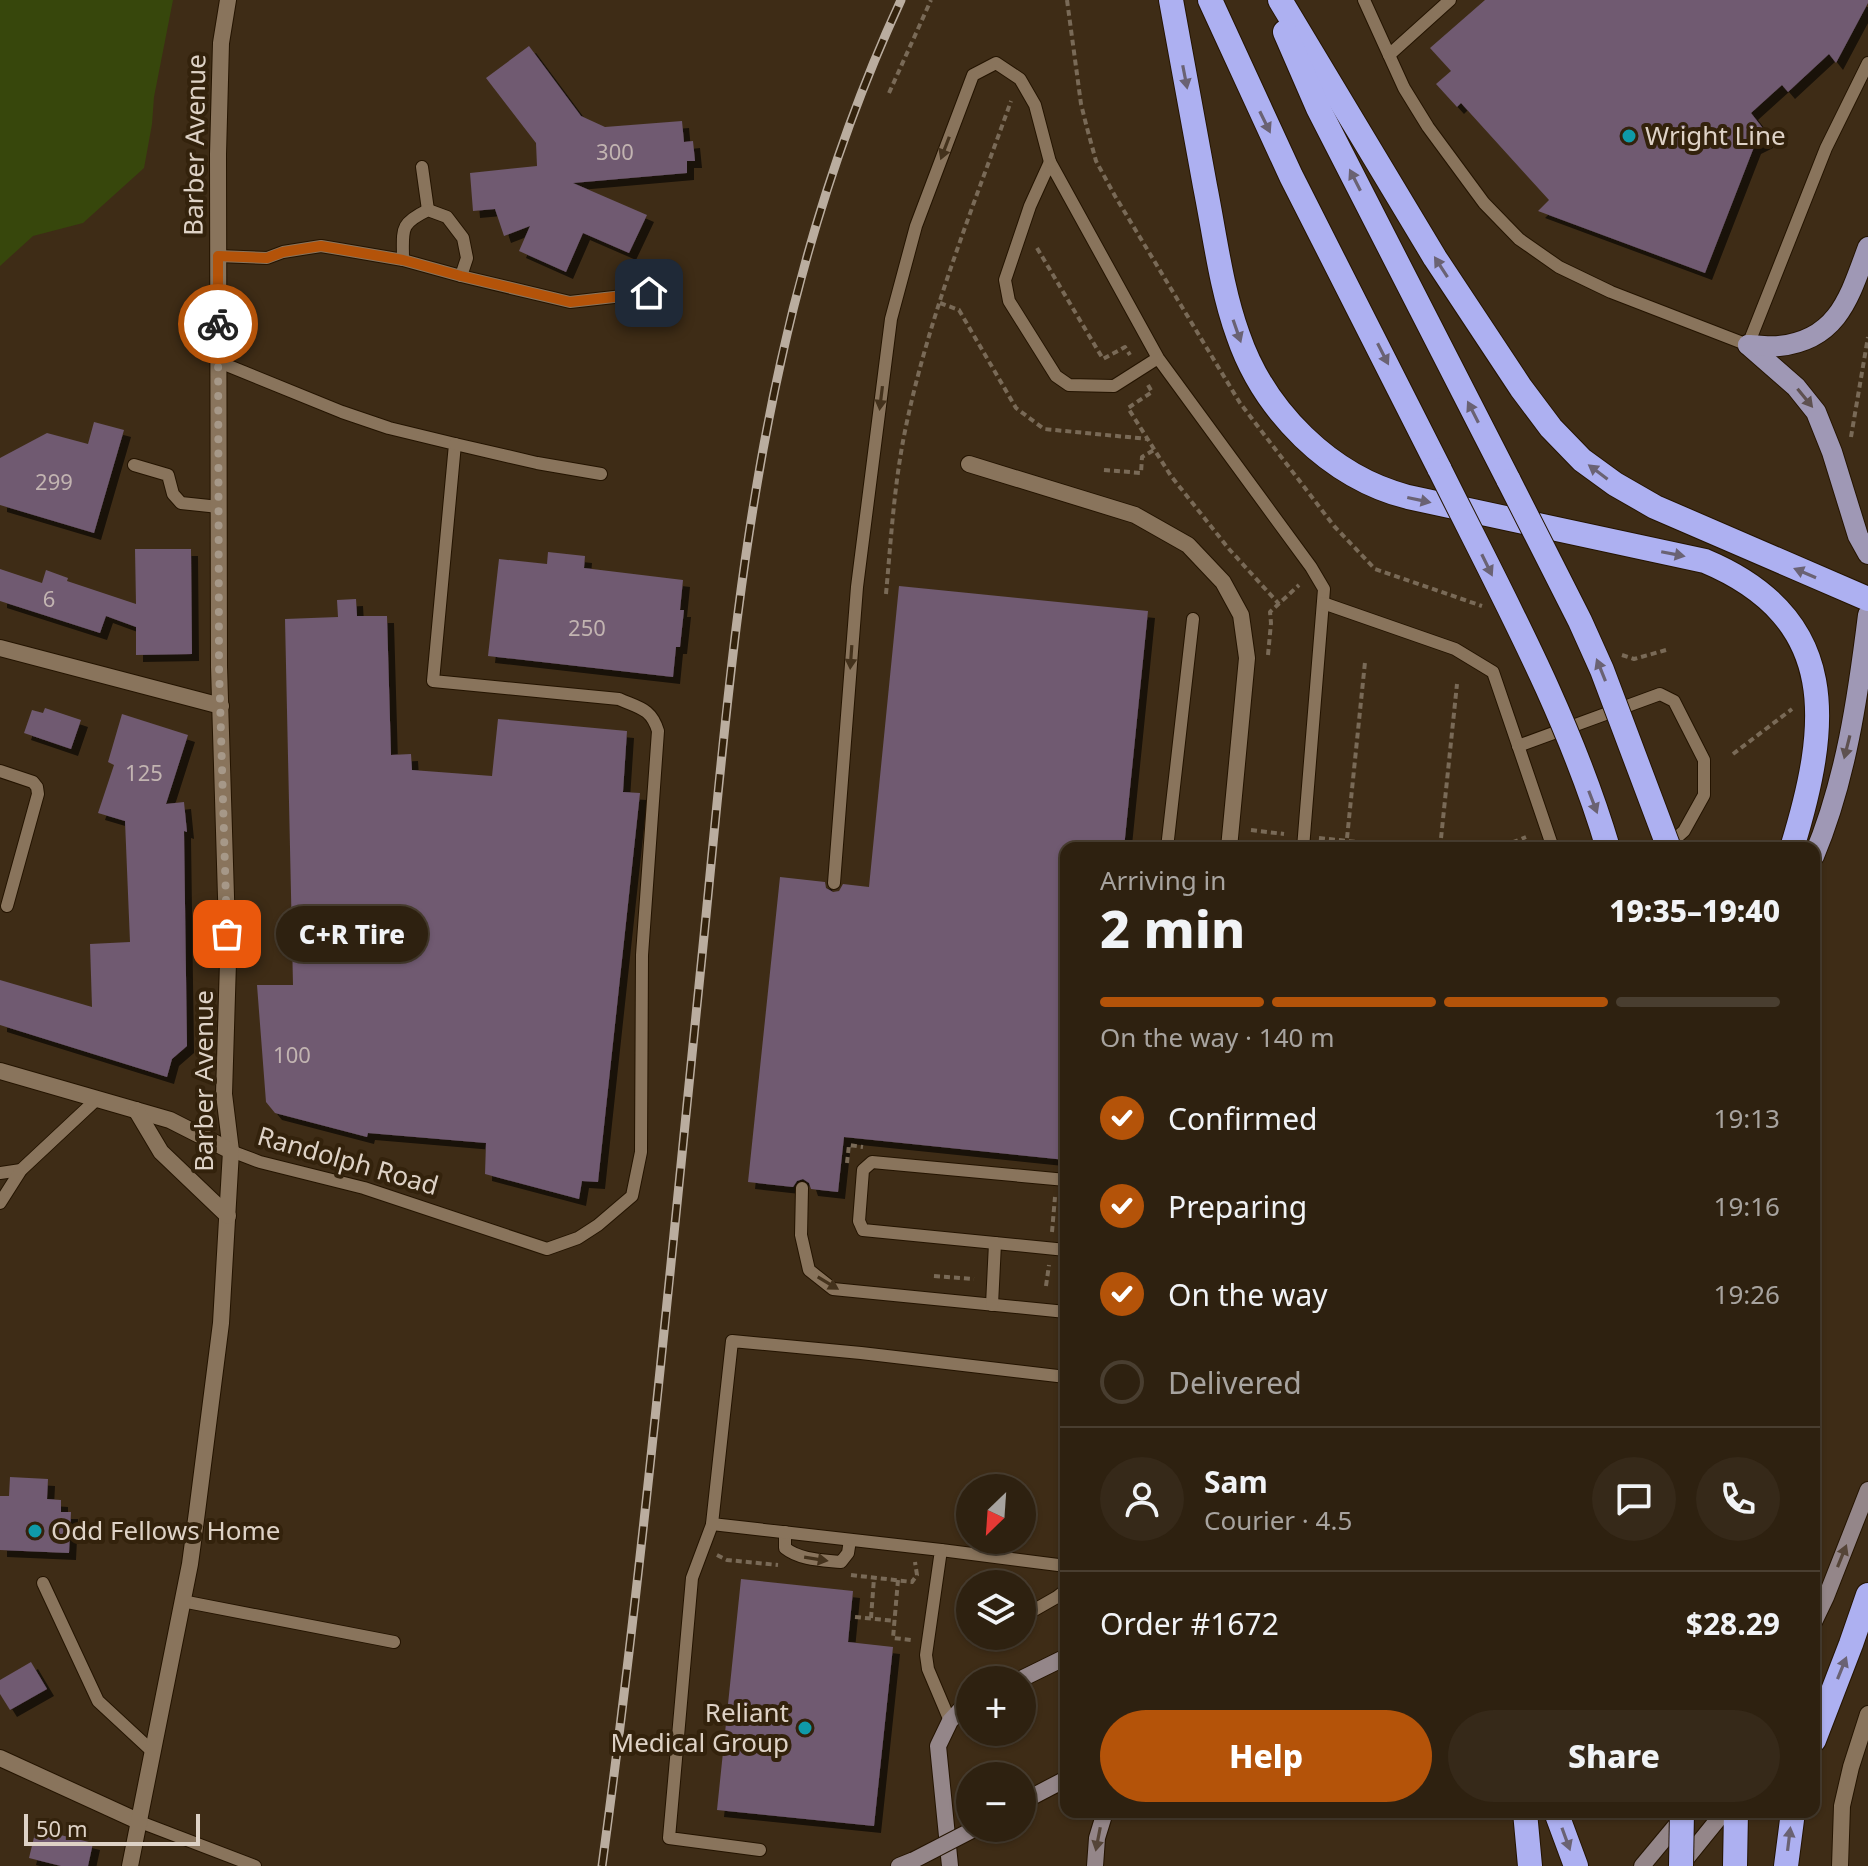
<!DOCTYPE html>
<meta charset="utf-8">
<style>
body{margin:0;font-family:"Noto Sans",sans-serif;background:#362919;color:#f1f3f6;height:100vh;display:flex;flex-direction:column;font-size:30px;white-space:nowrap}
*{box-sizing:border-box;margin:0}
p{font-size:26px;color:#a7a39f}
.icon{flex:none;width:44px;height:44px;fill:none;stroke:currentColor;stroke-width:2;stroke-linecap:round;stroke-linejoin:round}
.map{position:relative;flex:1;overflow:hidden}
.drawer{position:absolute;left:1060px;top:842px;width:760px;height:976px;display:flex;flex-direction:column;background:#2e2110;border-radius:16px;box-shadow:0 2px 6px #0004,0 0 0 2px #493e30}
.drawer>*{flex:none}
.needle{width:52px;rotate:205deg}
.buttons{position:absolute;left:956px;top:1474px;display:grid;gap:16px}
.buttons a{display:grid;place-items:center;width:80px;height:80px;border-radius:50%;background:#2e2110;box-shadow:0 2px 6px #0004,0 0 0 2px #493e30;font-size:40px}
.scale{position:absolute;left:24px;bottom:20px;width:176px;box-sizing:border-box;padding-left:8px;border:4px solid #ded2c6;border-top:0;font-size:22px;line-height:28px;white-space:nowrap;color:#ded2c6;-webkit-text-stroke:6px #33220c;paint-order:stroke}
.pin{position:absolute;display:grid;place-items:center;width:68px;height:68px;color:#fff;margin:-34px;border-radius:16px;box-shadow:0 4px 12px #0006}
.courier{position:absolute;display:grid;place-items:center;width:80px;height:80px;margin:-40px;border:6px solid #b45309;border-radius:50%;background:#fff;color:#222;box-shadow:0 2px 10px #0007}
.bubble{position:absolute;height:56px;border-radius:28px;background:#2e2110;box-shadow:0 2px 6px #0004,0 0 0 2px #493e30;font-size:26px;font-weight:800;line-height:56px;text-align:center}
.head em{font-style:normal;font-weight:800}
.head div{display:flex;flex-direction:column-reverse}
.head{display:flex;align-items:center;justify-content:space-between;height:136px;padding:0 40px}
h1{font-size:52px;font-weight:800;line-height:60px}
.bar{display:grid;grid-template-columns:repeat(4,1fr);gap:12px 8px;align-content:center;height:96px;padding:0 40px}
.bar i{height:10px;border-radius:6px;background:#493e30}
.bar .current{background:#b45309}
.bar p{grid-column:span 4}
.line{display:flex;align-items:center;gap:20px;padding:0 40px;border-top:2px solid #493e30}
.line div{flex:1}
.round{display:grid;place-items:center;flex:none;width:84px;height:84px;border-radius:42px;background:#362919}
ol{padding:0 40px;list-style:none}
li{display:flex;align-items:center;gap:24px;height:88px}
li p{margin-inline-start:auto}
li .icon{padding:8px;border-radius:50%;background:#b45309;color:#fff;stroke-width:4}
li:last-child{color:#a7a39f}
li i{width:44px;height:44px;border:4px solid #493e30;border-radius:50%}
.action{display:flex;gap:16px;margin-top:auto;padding:16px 40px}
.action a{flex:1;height:92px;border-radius:48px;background:#b45309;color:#fff;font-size:32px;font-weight:800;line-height:92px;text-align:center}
.action a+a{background:#362919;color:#f1f3f6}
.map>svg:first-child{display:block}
</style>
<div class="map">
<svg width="1868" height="1866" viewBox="0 0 1868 1866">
<defs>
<filter id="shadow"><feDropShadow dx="7" dy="7" stdDeviation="0" flood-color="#0009"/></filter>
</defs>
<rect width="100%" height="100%" fill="#3e2c16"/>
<path fill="#37470c" d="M 0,0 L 173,0 L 154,97 L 152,124 L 144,168 L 83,223 L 33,236 L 0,266 Z"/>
<g fill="#6f5a71" filter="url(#shadow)">
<path d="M 1485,0 L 1868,0 L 1868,3 L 1836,63 L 1829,54 L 1788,92 L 1782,85 L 1751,113 L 1765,131 L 1766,141 L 1754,147 L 1705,273 L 1538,211 L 1549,200 L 1461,103 L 1457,107 L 1436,84 L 1451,71 L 1430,48 Z"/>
<path d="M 529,46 L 581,116 L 605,127 L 682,121 L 684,142 L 693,141 L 695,161 L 687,161 L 687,173 L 573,183 L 647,215 L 629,253 L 583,233 L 566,272 L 519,251 L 530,226 L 504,236 L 495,209 L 473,211 L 470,173 L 537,166 L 536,143 L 486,78 Z"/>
<path d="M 94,422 L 124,430 L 94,533 L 0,505 L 0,458 L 47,433 L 88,444 Z"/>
<path d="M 135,549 L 191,549 L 192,654 L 136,655 L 136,627 L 106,616 L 100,633 L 0,601 L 0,569 L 42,583 L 46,570 L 68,578 L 67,581 L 136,604 Z"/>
<path d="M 548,552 L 585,556 L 584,568 L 683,580 L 680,610 L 684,610 L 680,647 L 676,647 L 673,677 L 488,656 L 499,559 L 547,564 Z"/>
<path d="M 899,586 L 1148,611 L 1124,848 L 1066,848 L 1066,1160 L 844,1137 L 838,1192 L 811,1189 L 809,1183 L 803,1179 L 797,1181 L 793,1187 L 748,1182 L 780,877 L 825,882 L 826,888 L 833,892 L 839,891 L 843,884 L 869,887 Z"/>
<path d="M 356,599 L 357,616 L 387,616 L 391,755 L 411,754 L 412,770 L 492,776 L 498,719 L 627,731 L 623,792 L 640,793 L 598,1182 L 582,1181 L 579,1199 L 485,1174 L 486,1143 L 368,1133 L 367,1137 L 275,1113 L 266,1102 L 257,985 L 293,985 L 285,619 L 338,617 L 337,600 Z"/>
<path d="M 45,708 L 81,720 L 71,749 L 24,733 L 32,710 L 43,713 Z"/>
<path d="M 122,714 L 188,735 L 166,804 L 184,802 L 187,832 L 184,831 L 187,1046 L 172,1059 L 167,1077 L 0,1025 L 0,980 L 92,1007 L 90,944 L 130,942 L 125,821 L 98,813 L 114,765 L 108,762 Z"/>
<path d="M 10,1477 L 48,1479 L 47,1499 L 61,1500 L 61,1512 L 71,1512 L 69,1553 L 0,1550 L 0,1496 L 9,1496 Z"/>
<path d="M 741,1579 L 853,1591 L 848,1642 L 893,1647 L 874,1826 L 717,1810 Z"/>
<path d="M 31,1662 L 47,1689 L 10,1710 L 0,1694 L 0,1680 Z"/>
<path d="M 36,1829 L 93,1843 L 88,1866 L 61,1866 L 29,1858 Z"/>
</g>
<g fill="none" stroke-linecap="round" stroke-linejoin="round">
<defs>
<g id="service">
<path d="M 1364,0 L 1404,88 L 1428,127 L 1484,203 L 1519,239 L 1559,267 L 1611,292 L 1748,345 L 1826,148 L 1868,63"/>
<path d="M 1389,55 L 1450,0"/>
<path d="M 422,167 L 428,210"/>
<path d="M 218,256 L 267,258 L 283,252 L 321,246 L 403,260 L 461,276 L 570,302 L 649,293"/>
<path d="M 403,260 C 403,229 399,224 428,210 L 447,217 L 463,238 L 467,258 L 461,276"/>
<path d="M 1158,358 L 1114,386 L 1069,385 L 1056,376 L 1009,301 L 1005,280 L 1030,206 L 1050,162 L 1158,358 L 1311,567 L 1324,589 L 1303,848"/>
<path d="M 219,362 L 342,412 L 389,428 L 455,444 L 433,681 L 619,699 C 639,708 651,708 658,731 L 642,955 L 641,1152 L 632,1196 L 598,1225 L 578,1238 L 547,1249 L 364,1188 L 260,1162 L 231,1151"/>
<path d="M 455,444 L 537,463 L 601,474"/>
<path d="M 134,465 L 168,475 L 173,494 L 181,503 L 219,507"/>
<path d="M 1323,603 L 1455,649 L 1493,672 L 1553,848"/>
<path d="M 1518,746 L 1660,694 L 1674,701 L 1704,760 L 1704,795 L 1684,831 L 1667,846"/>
<path d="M 0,771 L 33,782 L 37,787 L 38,794 L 7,906"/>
<path d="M 1167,848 L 1193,619"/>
<path d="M 834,883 L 857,587 L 891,319 L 916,226 L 973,75 L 996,63 L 1020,79 L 1035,105 L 1050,162"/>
<path d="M 0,1173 L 21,1170"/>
<path d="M 1066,1180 L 872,1162 L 863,1170 L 859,1221 L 863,1230 L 1066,1250"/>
<path d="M 802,1188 L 801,1235 L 809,1270 L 833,1289 L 1066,1312"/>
<path d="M 0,1203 L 21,1170 L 98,1098"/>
<path d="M 992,1305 L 995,1243"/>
<path d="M 713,1522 L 692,1578 L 669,1838 L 760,1850"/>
<path d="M 785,1532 L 785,1548 C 800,1560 822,1560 841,1562 L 848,1553 L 850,1540"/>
<path d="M 941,1550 L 1066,1566"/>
<path d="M 43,1583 L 98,1701 L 153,1752"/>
<path d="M 182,1601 L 394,1642"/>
<path d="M 1022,1617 L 1057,1597 L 1066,1590"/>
<path d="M 950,1721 L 928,1669 L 926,1655 L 941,1550 L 712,1524 L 732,1341 L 861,1353 L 1066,1377"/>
<path d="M 140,1822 L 255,1866"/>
</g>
<g id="minor">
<path d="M 228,0 L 221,43 L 218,154 L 219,667 L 228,962 L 224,1094 L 231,1151"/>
<path d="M 969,464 L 1135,515 L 1188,545 L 1223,582 L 1241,615 L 1247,658 L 1229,848"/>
<path d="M 0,648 L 221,706"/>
<path d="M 0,1758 L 140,1822"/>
<path d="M 1840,1866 L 1842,1806 L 1851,1767 L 1868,1714"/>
</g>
<g id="tertiary">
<path d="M 0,1071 L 170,1120 L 231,1151 L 221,1323 L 197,1512 L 190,1564 L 130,1866"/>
<path d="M 136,1110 L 161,1152 L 228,1216"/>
</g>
<g id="secondary">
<path d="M 1814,1622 L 1826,1597 L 1868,1490"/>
<path d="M 1019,1680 L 1066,1657"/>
<path d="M 1022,1802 L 1066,1779"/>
<path d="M 1681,1865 L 1724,1812"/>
<path d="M 899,1866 L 914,1860"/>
<path d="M 950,1866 L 938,1746 L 950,1721 L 963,1707 L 970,1704"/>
<path d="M 1095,1866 L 1097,1838 L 1105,1812"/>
<path d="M 1642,1866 L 1682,1818"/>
</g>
<g id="primary">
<path d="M 1748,345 L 1796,387 L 1816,412 L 1832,452 L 1858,536 L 1868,554"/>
<path d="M 1748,345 C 1758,345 1769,347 1779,346 C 1839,340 1850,295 1868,247"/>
<path d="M 1814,856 C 1846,780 1858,696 1868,615"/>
</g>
<g id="motorway">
<path d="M 1171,0 C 1182,62 1194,124 1205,186 C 1215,236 1221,288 1238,335 C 1264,411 1330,477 1408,497 L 1705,561 C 1843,619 1829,727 1792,848"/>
<path d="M 1210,0 L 1291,176 L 1440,470"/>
<path d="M 1280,0 L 1435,258 L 1521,388 L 1551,428 L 1582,460 L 1615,484 L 1655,507 L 1868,599"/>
<path d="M 1285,32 L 1318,108 L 1509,481"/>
<path d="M 1814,1740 L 1851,1644 L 1868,1595"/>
<path d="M 1525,1812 L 1530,1866"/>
<path d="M 1556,1812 L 1576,1866"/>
<path d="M 1735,1866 L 1736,1812"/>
<path d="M 1786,1866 L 1793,1812"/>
</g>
</defs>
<use href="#service" stroke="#241401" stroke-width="14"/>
<use href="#minor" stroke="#241401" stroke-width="18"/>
<use href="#tertiary" stroke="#241401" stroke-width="18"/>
<use href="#secondary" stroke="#241401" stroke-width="18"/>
<use href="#primary" stroke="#241401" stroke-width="22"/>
<use href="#motorway" stroke="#241401" stroke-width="26"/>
<g stroke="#796a57" stroke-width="4" stroke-dasharray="6 4" stroke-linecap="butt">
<path d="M 1067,0 L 1081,104 L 1087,128 L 1096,161 L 1115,196 L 1240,403 L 1334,526 L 1375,569 L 1482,606"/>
<path d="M 889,93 L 931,0"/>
<path d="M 1037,248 L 1103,359 L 1125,347 L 1130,355"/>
<path d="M 940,303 L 959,310 L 1016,408 L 1044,429 L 1148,439"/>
<path d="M 1148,385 L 1152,392 L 1128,408 L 1171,476 L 1229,549 L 1279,604"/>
<path d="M 1851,437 L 1868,337"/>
<path d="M 1104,470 L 1141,473 L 1142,457 L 1154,450"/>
<path d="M 886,594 C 891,540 894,485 905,431 C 928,318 972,210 1011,101"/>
<path d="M 1268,655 L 1271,623 L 1270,612 L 1299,585"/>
<path d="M 1622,655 L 1634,659 L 1666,650"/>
<path d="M 1733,754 L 1792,709"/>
<path d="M 1251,830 L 1284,834"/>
<path d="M 1319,838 L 1376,844"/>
<path d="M 1410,847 L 1418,848"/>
<path d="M 1346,848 L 1365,662"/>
<path d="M 1440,848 L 1457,684"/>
<path d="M 1505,848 L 1506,845 L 1526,837"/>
<path d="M 847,1163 L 849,1145 L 863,1147"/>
<path d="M 1052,1232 L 1055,1197"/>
<path d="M 934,1276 L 974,1279"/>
<path d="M 1046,1286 L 1049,1265"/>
<path d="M 717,1555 L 727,1560 L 778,1565"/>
<path d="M 851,1575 L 912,1582 L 917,1575 L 915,1562"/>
<path d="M 898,1580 L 893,1638 L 911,1640"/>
<path d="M 855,1617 L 895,1621"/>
<path d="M 871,1618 L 874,1578"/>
<path d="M 969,1778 L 970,1778"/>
</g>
<use href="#service" stroke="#89745c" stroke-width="12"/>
<use href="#minor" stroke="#89745c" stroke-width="16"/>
<use href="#tertiary" stroke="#89745c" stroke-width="16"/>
<use href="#secondary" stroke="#948689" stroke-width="16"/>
<use href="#primary" stroke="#9f98b5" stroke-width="20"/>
<use href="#motorway" stroke="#adb0f1" stroke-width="24"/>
<defs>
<path id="rail" d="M 602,1866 C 643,1564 671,1260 702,956 C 722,758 737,557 781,361 C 808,238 848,115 901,0"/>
</defs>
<use href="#rail" stroke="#baad9f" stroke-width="9"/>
<use href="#rail" stroke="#33220c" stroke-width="6" stroke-dasharray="18" stroke-linecap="butt"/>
<defs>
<path id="secondary-bridge" d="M 914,1860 L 976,1828"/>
<g id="motorway-bridge">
<path d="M 1440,470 C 1501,593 1569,716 1608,848"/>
<path d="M 1509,481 L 1580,621 L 1602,670 L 1669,848"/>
<path d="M 1681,1866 L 1682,1812"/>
</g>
</defs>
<use href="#secondary-bridge" stroke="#241401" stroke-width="18" stroke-linecap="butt"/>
<use href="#motorway-bridge" stroke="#241401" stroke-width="26" stroke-linecap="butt"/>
<use href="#secondary-bridge" stroke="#948689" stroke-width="16"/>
<use href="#motorway-bridge" stroke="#adb0f1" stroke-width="24"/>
</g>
<defs><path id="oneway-solid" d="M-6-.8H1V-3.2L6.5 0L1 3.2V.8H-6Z" transform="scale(2)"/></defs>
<g fill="#6a6273">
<use href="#oneway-solid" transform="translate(1185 77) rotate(79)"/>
<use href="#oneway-solid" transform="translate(1265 122) rotate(64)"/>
<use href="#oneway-solid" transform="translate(1355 180) rotate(-117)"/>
<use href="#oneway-solid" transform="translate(1441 267) rotate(-123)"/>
<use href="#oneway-solid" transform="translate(1237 331) rotate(71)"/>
<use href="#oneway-solid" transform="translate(1383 354) rotate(63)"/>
<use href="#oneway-solid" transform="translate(1473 412) rotate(-117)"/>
<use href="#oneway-solid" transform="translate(1598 472) rotate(-143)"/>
<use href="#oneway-solid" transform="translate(1419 500) rotate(12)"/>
<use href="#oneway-solid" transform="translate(1673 554) rotate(11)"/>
<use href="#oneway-solid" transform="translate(1487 565) rotate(64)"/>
<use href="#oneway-solid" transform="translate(1805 573) rotate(-157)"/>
<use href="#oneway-solid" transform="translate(1601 670) rotate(-112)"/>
<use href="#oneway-solid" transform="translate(1593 802) rotate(69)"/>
<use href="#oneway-solid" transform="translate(1842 1668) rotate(-68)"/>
<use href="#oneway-solid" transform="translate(1566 1839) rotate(70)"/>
<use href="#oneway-solid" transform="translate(1789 1839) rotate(-83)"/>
</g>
<g fill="#44321c">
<use href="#oneway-solid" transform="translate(945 148) rotate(111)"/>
<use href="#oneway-solid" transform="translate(881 398) rotate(97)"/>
<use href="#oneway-solid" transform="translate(851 657) rotate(94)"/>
<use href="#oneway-solid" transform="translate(828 1283) rotate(31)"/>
<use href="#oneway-solid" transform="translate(816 1559) rotate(9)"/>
</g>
<g fill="#5e5150">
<use href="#oneway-solid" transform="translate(1805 398) rotate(51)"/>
<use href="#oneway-solid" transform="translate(1847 747) rotate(104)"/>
</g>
<g fill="#554538">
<use href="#oneway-solid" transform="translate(1842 1556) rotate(-68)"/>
<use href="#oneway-solid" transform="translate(1098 1839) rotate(101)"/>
</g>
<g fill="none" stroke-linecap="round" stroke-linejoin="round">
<path stroke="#a69888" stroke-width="8" stroke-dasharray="0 14.4" d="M 218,324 L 219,667 L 227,934"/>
<path stroke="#b45309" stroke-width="10" d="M 218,324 L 218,256 L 267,258 L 283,252 L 321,246 L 403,260 L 461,276 L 570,302 L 649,293"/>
</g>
<g fill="#0f9aa8" stroke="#33220c" stroke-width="3">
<circle cx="1629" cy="136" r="8"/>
<circle cx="35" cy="1531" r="8"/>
<circle cx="805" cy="1728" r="8"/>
</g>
<g text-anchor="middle" stroke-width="8" stroke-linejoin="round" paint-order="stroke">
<g font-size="22" fill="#c2b4b1">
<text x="615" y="160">300</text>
<text x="54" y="490">299</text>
<text x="49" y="607">6</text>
<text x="587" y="636">250</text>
<text x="144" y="781">125</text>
<text x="292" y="1063">100</text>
</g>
<g font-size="26" fill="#ded2c6" stroke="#33220c" text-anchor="start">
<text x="1645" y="145">Wright Line</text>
<text x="51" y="1540">Odd Fellows Home</text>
<text x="789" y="1722" text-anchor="end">Reliant<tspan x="789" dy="30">Medical Group</tspan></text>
</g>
<g font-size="26" fill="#ded2c6" stroke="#33220c">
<text transform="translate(195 145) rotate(-89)" y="9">Barber Avenue</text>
<text transform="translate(204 1081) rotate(-90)" y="9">Barber Avenue</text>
<text transform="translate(348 1161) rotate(16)" y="9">Randolph Road</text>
</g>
</g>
</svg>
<div class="buttons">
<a><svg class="needle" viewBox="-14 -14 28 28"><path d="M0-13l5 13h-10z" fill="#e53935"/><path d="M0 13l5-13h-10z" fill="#a7a39f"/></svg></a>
<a><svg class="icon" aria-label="layers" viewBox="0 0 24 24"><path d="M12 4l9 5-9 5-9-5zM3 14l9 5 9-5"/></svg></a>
<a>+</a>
<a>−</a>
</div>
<div class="scale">50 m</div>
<div class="pin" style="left:227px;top:934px;background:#ea580c"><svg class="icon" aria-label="bag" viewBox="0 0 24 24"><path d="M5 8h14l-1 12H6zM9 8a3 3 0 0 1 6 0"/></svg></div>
<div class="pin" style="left:649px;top:293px;background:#1f2937"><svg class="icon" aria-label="home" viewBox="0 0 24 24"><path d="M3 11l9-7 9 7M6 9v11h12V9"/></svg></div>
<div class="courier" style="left:218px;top:324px"><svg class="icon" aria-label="bike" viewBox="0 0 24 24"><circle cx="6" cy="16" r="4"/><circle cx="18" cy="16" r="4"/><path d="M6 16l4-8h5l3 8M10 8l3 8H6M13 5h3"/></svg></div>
<div class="bubble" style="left:276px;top:906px;width:152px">C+R Tire</div>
<section class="drawer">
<div class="head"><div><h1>2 min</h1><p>Arriving in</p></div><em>19:35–19:40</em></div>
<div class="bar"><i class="current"></i><i class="current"></i><i class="current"></i><i></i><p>On the way · 140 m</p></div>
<ol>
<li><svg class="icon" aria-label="check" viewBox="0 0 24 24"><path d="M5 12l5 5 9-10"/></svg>Confirmed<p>19:13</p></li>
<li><svg class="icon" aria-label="check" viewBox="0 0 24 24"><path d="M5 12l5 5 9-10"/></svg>Preparing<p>19:16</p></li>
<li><svg class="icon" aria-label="check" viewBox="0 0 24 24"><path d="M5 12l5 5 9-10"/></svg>On the way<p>19:26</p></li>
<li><i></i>Delivered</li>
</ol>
<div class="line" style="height:144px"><a class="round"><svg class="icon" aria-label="person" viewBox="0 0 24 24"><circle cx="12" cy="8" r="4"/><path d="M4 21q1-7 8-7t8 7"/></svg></a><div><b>Sam</b><p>Courier · 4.5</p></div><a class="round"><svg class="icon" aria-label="chat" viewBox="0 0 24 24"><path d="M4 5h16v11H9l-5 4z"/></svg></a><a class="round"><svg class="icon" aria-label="phone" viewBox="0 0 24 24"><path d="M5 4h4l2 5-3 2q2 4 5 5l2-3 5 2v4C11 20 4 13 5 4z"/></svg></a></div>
<div class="line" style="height:104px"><div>Order #1672</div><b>$28.29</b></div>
<div class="action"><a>Help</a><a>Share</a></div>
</section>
</div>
